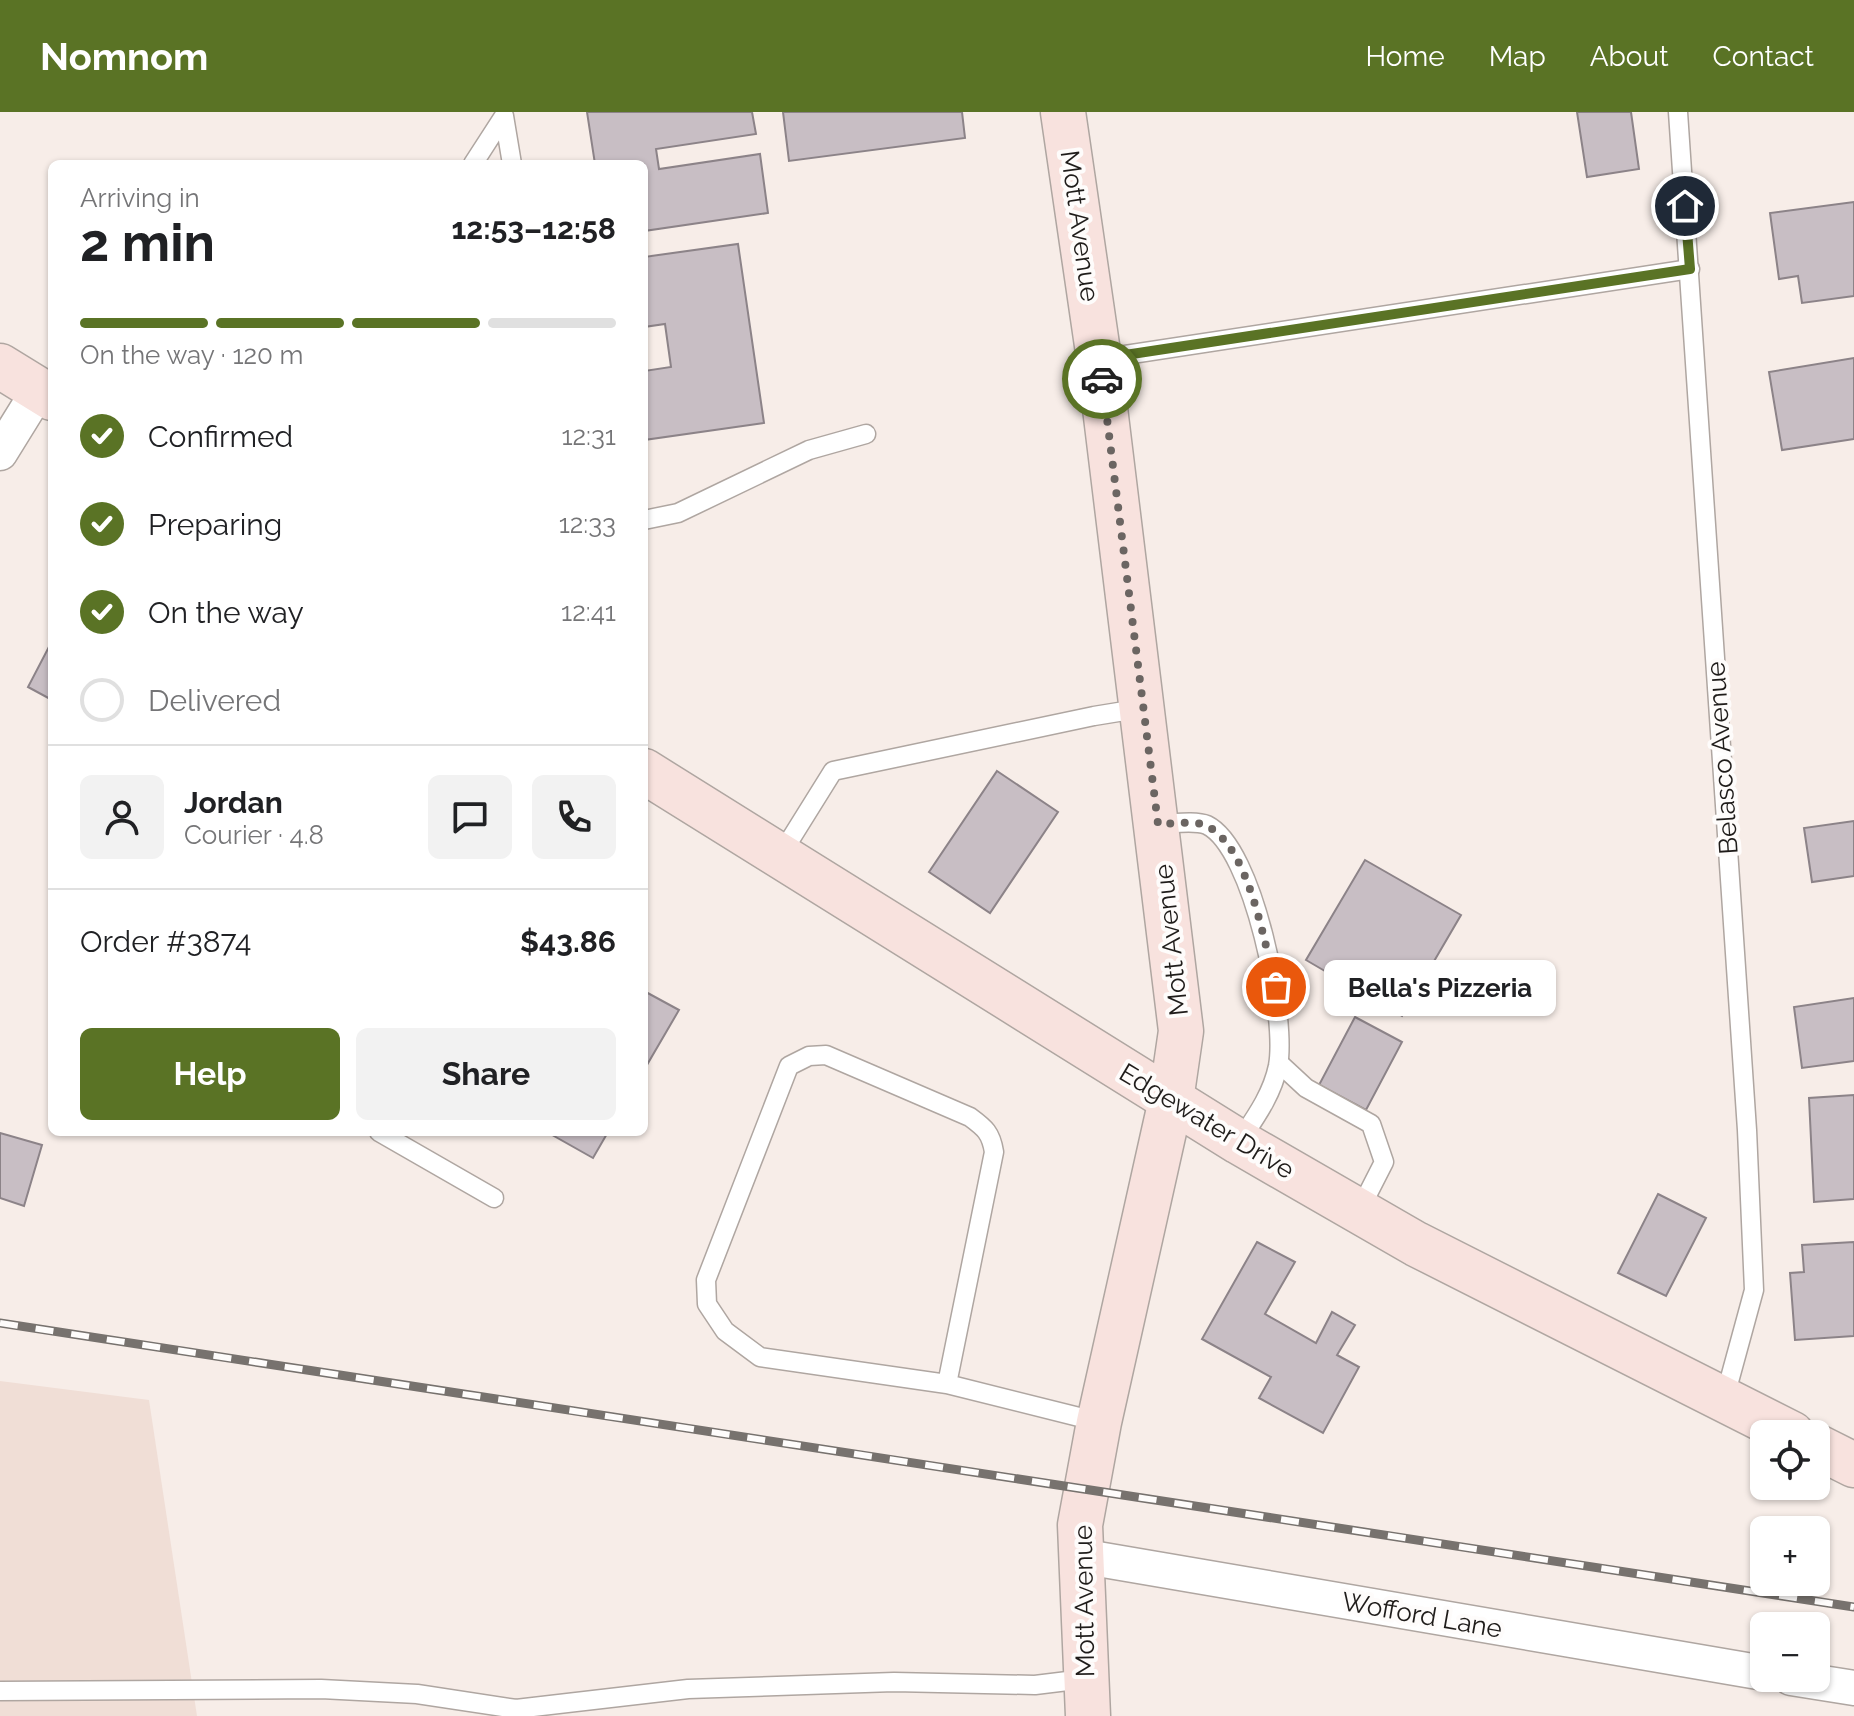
<!DOCTYPE html>
<meta charset="utf-8">
<style>
body{margin:0;font-family:Raleway,sans-serif;background:#f2f2f2;color:#202124;height:100vh;display:flex;flex-direction:column;font-size:30px;white-space:nowrap}
*{box-sizing:border-box;margin:0}
p{font-size:26px;color:#757577}
.icon{flex:none;width:44px;height:44px;fill:none;stroke:currentColor;stroke-width:2;stroke-linecap:round;stroke-linejoin:round}
.map{position:relative;flex:1;overflow:hidden}
.drawer{position:absolute;left:48px;top:48px;width:600px;height:976px;display:flex;flex-direction:column;background:#fff;border-radius:12px;box-shadow:0 2px 6px #0004}
.drawer>*{flex:none}
.tools{position:absolute;left:1750px;top:1308px;display:grid;gap:16px}
.tools a{display:grid;place-items:center;width:80px;height:80px;border-radius:12px;background:#fff;box-shadow:0 2px 6px #0004;font-size:40px}
.pin{position:absolute;display:grid;place-items:center;width:68px;height:68px;color:#fff;margin:-34px;border:4px solid #fff;border-radius:50%;box-shadow:0 2px 8px #0007}
.courier{position:absolute;display:grid;place-items:center;width:80px;height:80px;margin:-40px;border:6px solid #5a7325;border-radius:50%;background:#fff;color:#222;box-shadow:0 2px 10px #0007}
.bubble{position:absolute;height:56px;border-radius:12px;background:#fff;box-shadow:0 2px 6px #0004;font-size:26px;font-weight:700;line-height:56px;text-align:center}
.summary em{font-style:normal;font-weight:700}
.summary div{display:flex;flex-direction:column-reverse}
.summary{display:flex;align-items:center;justify-content:space-between;height:136px;padding:0 32px}
h1{font-size:52px;font-weight:700;line-height:60px}
.bar{display:grid;grid-template-columns:repeat(4,1fr);gap:12px 8px;align-content:center;height:96px;padding:0 32px}
.bar i{height:10px;border-radius:6px;background:#e0e0e0}
.bar .selected{background:#5a7325}
.bar p{grid-column:span 4}
.line{display:flex;align-items:center;gap:20px;padding:0 32px;border-top:2px solid #e0e0e0}
.line div{flex:1}
.round{display:grid;place-items:center;flex:none;width:84px;height:84px;border-radius:12px;background:#f2f2f2}
ol{padding:0 32px;list-style:none}
li{display:flex;align-items:center;gap:24px;height:88px}
li p{margin-inline-start:auto}
li .icon{padding:8px;border-radius:50%;background:#5a7325;color:#fff;stroke-width:4}
li:last-child{color:#757577}
li i{width:44px;height:44px;border:4px solid #e0e0e0;border-radius:50%}
.button{display:flex;gap:16px;margin-top:auto;padding:16px 32px}
.button a{flex:1;height:92px;border-radius:12px;background:#5a7325;color:#fff;font-size:32px;font-weight:700;line-height:92px;text-align:center}
.button a+a{background:#f2f2f2;color:#202124}
header{display:flex;align-items:center;gap:48px;box-sizing:border-box;height:112px;padding:0 40px;background:#5a7325;color:#fff}
header strong{font-size:38px}
nav{display:flex;gap:44px;margin-inline-start:auto;font-size:28px}
.map>svg:first-child{display:block}
</style>
<header>
<strong>Nomnom</strong>
<nav><a>Home</a><a>Map</a><a>About</a><a>Contact</a></nav>
</header>
<div class="map">
<svg width="1854" height="1604" viewBox="0 0 1854 1604">
<rect width="100%" height="100%" fill="#f7ede8"/>
<path fill="#f0ded6" d="M 0,1269 L 149,1288 L 197,1604 L 0,1604 Z"/>
<g fill="#c8bec4" stroke="#8c8388" stroke-width="2">
<path d="M 587,0 L 752,0 L 756,22 L 656,37 L 659,57 L 760,42 L 768,101 L 644,119 L 644,52 L 595,52 Z"/>
<path d="M 783,0 L 962,0 L 965,26 L 789,49 Z"/>
<path d="M 1577,0 L 1631,0 L 1639,57 L 1587,65 Z"/>
<path d="M 1854,90 L 1854,184 L 1802,191 L 1798,164 L 1779,167 L 1770,101 Z"/>
<path d="M 738,132 L 764,311 L 644,328 L 644,259 L 671,255 L 665,212 L 644,215 L 644,145 Z"/>
<path d="M 1854,246 L 1854,327 L 1782,338 L 1769,260 Z"/>
<path d="M 52,529 L 52,588 L 28,575 Z"/>
<path d="M 997,659 L 1058,700 L 990,801 L 929,760 Z"/>
<path d="M 1854,709 L 1854,764 L 1812,770 L 1804,716 Z"/>
<path d="M 1365,748 L 1461,803 L 1402,904 L 1306,848 Z"/>
<path d="M 644,879 L 679,898 L 644,958 Z"/>
<path d="M 1854,886 L 1854,949 L 1802,956 L 1794,895 Z"/>
<path d="M 1355,905 L 1402,930 L 1366,998 L 1319,973 Z"/>
<path d="M 1854,983 L 1854,1087 L 1814,1090 L 1809,986 Z"/>
<path d="M 547,1020 L 608,1020 L 593,1046 Z"/>
<path d="M 0,1021 L 42,1033 L 24,1094 L 0,1086 Z"/>
<path d="M 1658,1082 L 1706,1106 L 1666,1184 L 1618,1161 Z"/>
<path d="M 1257,1130 L 1295,1150 L 1265,1202 L 1316,1231 L 1332,1200 L 1355,1213 L 1337,1243 L 1359,1255 L 1323,1321 L 1259,1286 L 1271,1265 L 1202,1227 Z"/>
<path d="M 1854,1130 L 1854,1224 L 1795,1228 L 1790,1161 L 1804,1160 L 1802,1133 Z"/>
</g>
<g fill="none" stroke-linecap="round" stroke-linejoin="round">
<defs>
<g id="lane">
<path d="M 1678,0 L 1747,1018 L 1754,1178 L 1724,1288"/>
<path d="M 473,52 L 504,4 L 512,52"/>
<path d="M 1099,247 L 1690,157"/>
<path d="M 644,408 L 678,401 L 809,338 L 866,322"/>
<path d="M 1158,712 C 1171,712 1195,708 1207,713 C 1254,736 1287,905 1278,954 C 1272,983 1255,1006 1239,1030"/>
<path d="M 780,744 L 833,659 L 1094,604 L 1143,596"/>
<path d="M 1279,951 L 1306,976 L 1371,1012 L 1384,1050 L 1359,1099"/>
<path d="M 379,1020 L 494,1086"/>
<path d="M 947,1272 L 994,1040 C 991,1021 985,1016 970,1005 L 826,943 L 809,944 L 789,954 L 706,1168 L 707,1192 L 725,1219 L 760,1245 L 947,1272 L 1099,1310"/>
<path d="M 0,1579 L 321,1577 L 417,1582 L 516,1597 L 688,1577 L 894,1570 L 1035,1573 L 1084,1567"/>
</g>
<g id="street">
<path d="M 0,341 L 39,278"/>
<path d="M 1080,1444 L 1764,1561"/>
<path d="M 1791,1566 L 1854,1576"/>
</g>
<g id="secondary">
<path d="M 1063,0 L 1099,247 L 1181,919 L 1171,988 L 1099,1310 L 1080,1413 L 1088,1604"/>
<path d="M 0,254 L 52,286"/>
<path d="M 644,659 L 1239,1030 L 1416,1132 L 1792,1322"/>
<path d="M 1816,1334 L 1854,1353"/>
</g>
</defs>
<use href="#lane" stroke="#afa6a1" stroke-width="21"/>
<use href="#street" stroke="#afa6a1" stroke-width="37"/>
<use href="#secondary" stroke="#afa6a1" stroke-width="47"/>
<use href="#lane" stroke="#fff" stroke-width="18"/>
<use href="#street" stroke="#fff" stroke-width="34"/>
<use href="#secondary" stroke="#f8e2de" stroke-width="44"/>
<defs>
<path id="rail" d="M 0,1211 L 1854,1495"/>
</defs>
<use href="#rail" stroke="#77726e" stroke-width="9"/>
<use href="#rail" stroke="#fefcfb" stroke-width="6" stroke-dasharray="18" stroke-linecap="butt"/>
</g>
<g fill="none" stroke-linecap="round" stroke-linejoin="round">
<path stroke="#6b6562" stroke-width="8" stroke-dasharray="0 14.4" d="M 1102,267 L 1158,712 C 1171,712 1196,708 1207,714 C 1250,736 1264,832 1276,875"/>
<path stroke="#5a7325" stroke-width="10" d="M 1102,267 L 1099,247 L 1690,157 L 1685,94"/>
</g>
<g text-anchor="middle" stroke-width="8" stroke-linejoin="round" paint-order="stroke">
<g font-size="26" fill="#1f1c1a" stroke="#fefcfb">
<text transform="translate(1080 114) rotate(82)" y="9">Mott Avenue</text>
<text transform="translate(1722 646) rotate(-94)" y="9">Belasco Avenue</text>
<text transform="translate(1171 828) rotate(-96)" y="9">Mott Avenue</text>
<text transform="translate(1207 1009) rotate(31)" y="9">Edgewater Drive</text>
<text transform="translate(1084 1489) rotate(-91)" y="9">Mott Avenue</text>
<text transform="translate(1422 1503) rotate(10)" y="9">Wofford Lane</text>
</g>
</g>
</svg>
<div class="tools">
<a><svg class="icon" aria-label="locate" viewBox="0 0 24 24"><circle cx="12" cy="12" r="6"/><path d="M12 2v4M12 18v4M2 12h4M18 12h4"/></svg></a>
<a>+</a>
<a>−</a>
</div>
<div class="pin" style="left:1276px;top:875px;background:#ea580c"><svg class="icon" aria-label="bag" viewBox="0 0 24 24"><path d="M5 8h14l-1 12H6zM9 8a3 3 0 0 1 6 0"/></svg></div>
<div class="pin" style="left:1685px;top:94px;background:#1f2937"><svg class="icon" aria-label="home" viewBox="0 0 24 24"><path d="M3 11l9-7 9 7M6 9v11h12V9"/></svg></div>
<div class="courier" style="left:1102px;top:267px"><svg class="icon" aria-label="car" viewBox="0 0 24 24"><path d="M5 17H2v-5l4-1 3-4h7l3 4 3 1v5h-3M9 17h6M6 11h13"/><circle cx="7" cy="17" r="2"/><circle cx="17" cy="17" r="2"/></svg></div>
<div class="bubble" style="left:1324px;top:848px;width:232px">Bella's Pizzeria</div>
<section class="drawer">
<div class="summary"><div><h1>2 min</h1><p>Arriving in</p></div><em>12:53–12:58</em></div>
<div class="bar"><i class="selected"></i><i class="selected"></i><i class="selected"></i><i></i><p>On the way · 120 m</p></div>
<ol>
<li><svg class="icon" aria-label="check" viewBox="0 0 24 24"><path d="M5 12l5 5 9-10"/></svg>Confirmed<p>12:31</p></li>
<li><svg class="icon" aria-label="check" viewBox="0 0 24 24"><path d="M5 12l5 5 9-10"/></svg>Preparing<p>12:33</p></li>
<li><svg class="icon" aria-label="check" viewBox="0 0 24 24"><path d="M5 12l5 5 9-10"/></svg>On the way<p>12:41</p></li>
<li><i></i>Delivered</li>
</ol>
<div class="line" style="height:144px"><a class="round"><svg class="icon" aria-label="person" viewBox="0 0 24 24"><circle cx="12" cy="8" r="4"/><path d="M4 21q1-7 8-7t8 7"/></svg></a><div><b>Jordan</b><p>Courier · 4.8</p></div><a class="round"><svg class="icon" aria-label="chat" viewBox="0 0 24 24"><path d="M4 5h16v11H9l-5 4z"/></svg></a><a class="round"><svg class="icon" aria-label="phone" viewBox="0 0 24 24"><path d="M5 4h4l2 5-3 2q2 4 5 5l2-3 5 2v4C11 20 4 13 5 4z"/></svg></a></div>
<div class="line" style="height:104px"><div>Order #3874</div><b>$43.86</b></div>
<div class="button"><a>Help</a><a>Share</a></div>
</section>
</div>
